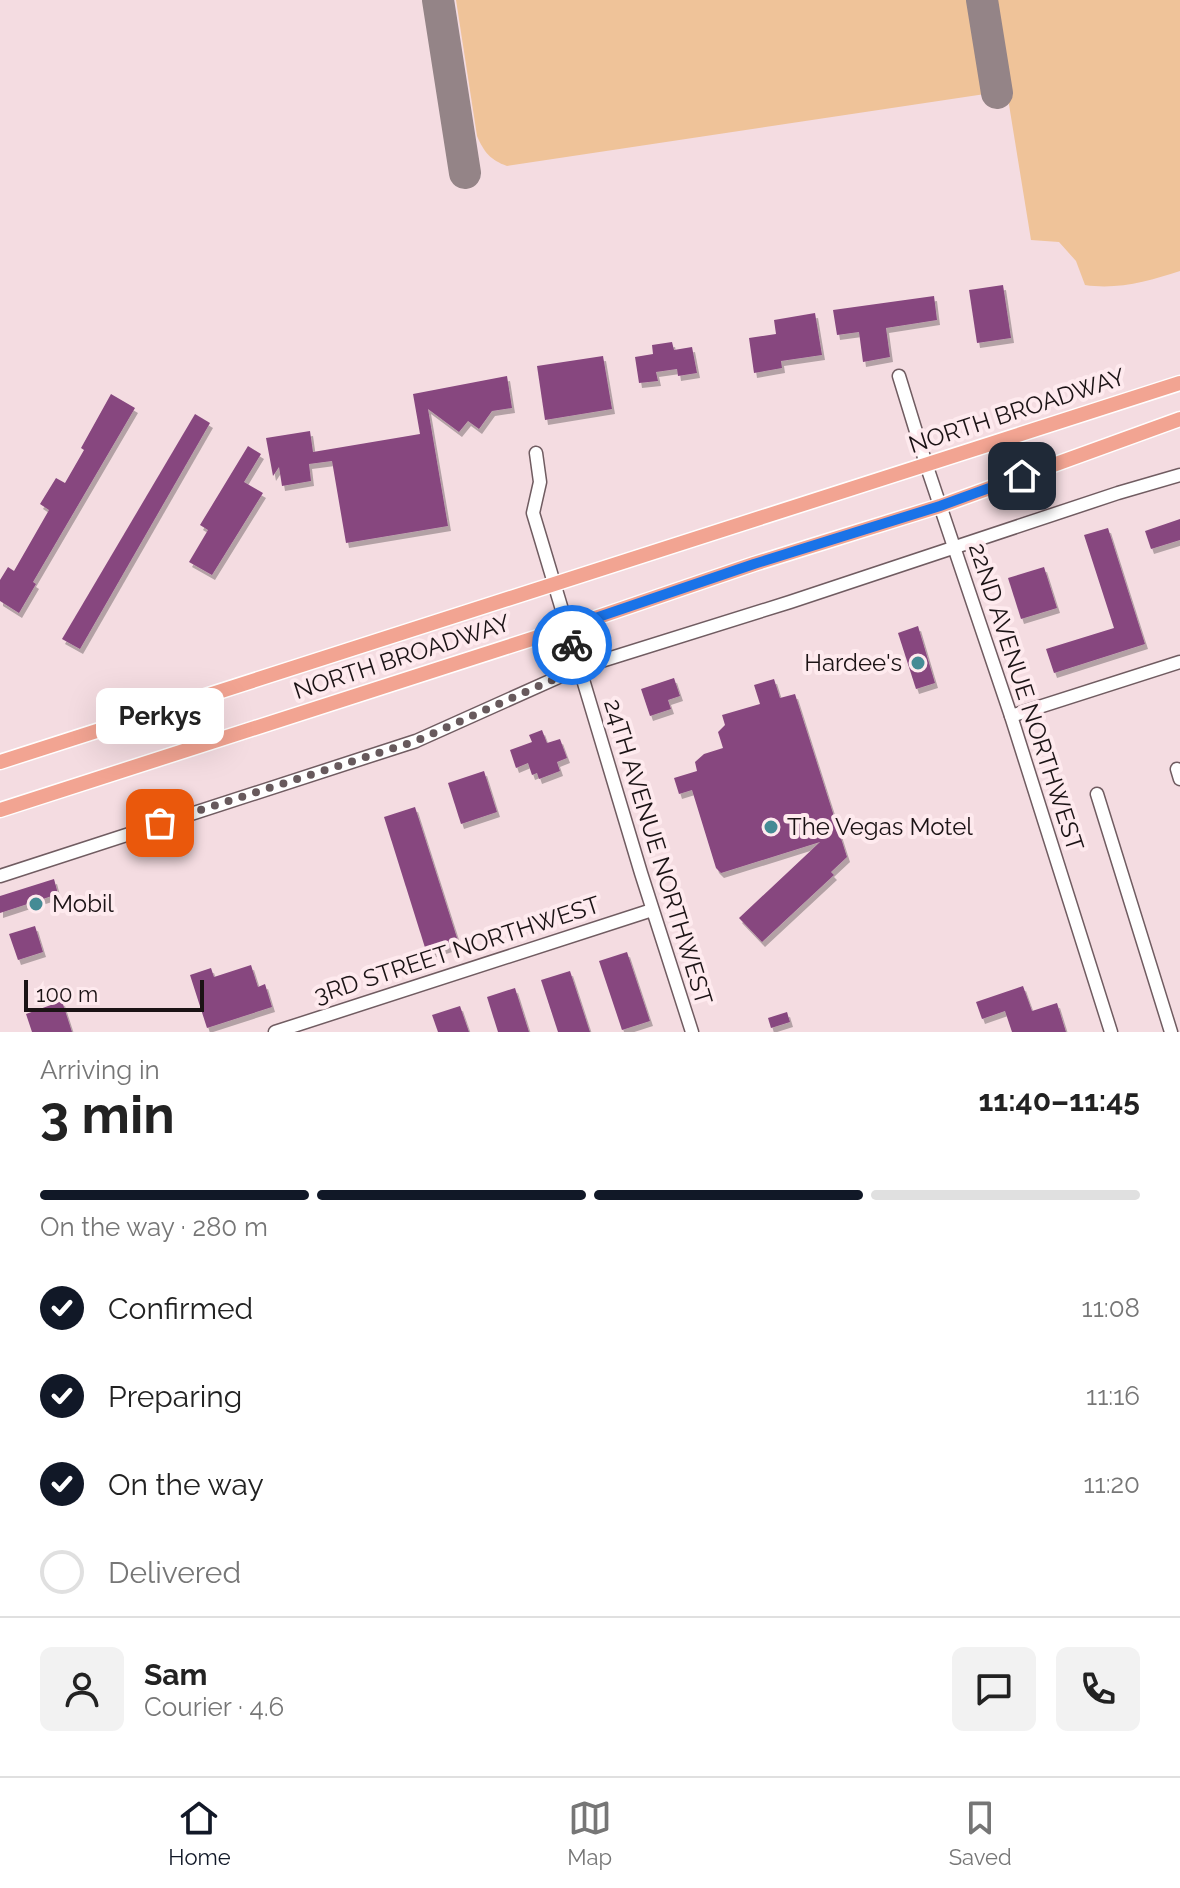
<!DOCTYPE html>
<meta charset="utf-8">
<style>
body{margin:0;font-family:Raleway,sans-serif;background:#f2f2f2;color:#222;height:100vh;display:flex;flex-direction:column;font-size:30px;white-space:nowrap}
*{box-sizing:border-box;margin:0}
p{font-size:26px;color:#767676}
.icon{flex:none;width:44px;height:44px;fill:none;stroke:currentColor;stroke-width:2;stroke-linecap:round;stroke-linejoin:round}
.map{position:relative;height:1032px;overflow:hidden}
.drawer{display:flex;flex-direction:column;background:#fff;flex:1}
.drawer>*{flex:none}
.scale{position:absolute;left:24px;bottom:20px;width:180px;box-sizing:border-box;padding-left:8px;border:4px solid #1b1315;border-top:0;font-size:22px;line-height:28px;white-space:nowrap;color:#1b1315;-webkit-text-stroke:6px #feeaee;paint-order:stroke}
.pin{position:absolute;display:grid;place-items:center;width:68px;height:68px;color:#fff;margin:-34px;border-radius:16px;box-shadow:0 4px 12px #0006}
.courier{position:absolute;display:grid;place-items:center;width:80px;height:80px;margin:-40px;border:6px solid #1a73e8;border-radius:50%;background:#fff;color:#222;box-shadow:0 2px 10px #0007}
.bubble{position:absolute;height:56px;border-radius:12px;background:#fff;box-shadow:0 8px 32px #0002;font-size:26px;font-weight:700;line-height:56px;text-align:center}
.summary em{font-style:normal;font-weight:700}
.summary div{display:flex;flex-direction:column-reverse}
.summary{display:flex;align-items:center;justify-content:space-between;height:136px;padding:0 40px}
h1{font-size:52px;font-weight:700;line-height:60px}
.bar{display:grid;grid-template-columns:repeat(4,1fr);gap:12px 8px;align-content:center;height:96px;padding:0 40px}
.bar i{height:10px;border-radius:6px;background:#e0e0e0}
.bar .current{background:#111827}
.bar p{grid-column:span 4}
.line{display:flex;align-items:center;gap:20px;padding:0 40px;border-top:2px solid #e0e0e0}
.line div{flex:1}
.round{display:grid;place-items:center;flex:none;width:84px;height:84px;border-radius:12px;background:#f2f2f2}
ol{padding:0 40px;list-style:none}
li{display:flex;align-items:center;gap:24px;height:88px}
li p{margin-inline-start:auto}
li .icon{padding:8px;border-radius:50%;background:#111827;color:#fff;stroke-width:4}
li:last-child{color:#767676}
li i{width:44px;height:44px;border:4px solid #e0e0e0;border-radius:50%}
.dock{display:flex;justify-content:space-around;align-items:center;height:112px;border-top:2px solid #e0e0e0;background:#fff;font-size:22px;color:#767676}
.dock a{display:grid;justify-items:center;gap:4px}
.dock .current{color:#111827}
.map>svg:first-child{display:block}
</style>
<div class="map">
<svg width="1180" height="1032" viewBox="0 0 1180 1032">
<defs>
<filter id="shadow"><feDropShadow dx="3" dy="5" stdDeviation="0" flood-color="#0004"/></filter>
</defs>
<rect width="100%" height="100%" fill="#f4dce1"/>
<g fill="#efc399">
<path d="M 456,0 L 970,0 L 985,94 L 507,166 C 490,160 484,152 477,136 Z"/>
<path d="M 992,0 L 1180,0 L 1180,271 C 1149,281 1118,290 1085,285 L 1076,261 L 1059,242 L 1031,240 Z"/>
</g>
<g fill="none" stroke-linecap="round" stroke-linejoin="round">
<g stroke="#948487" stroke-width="32">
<path d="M 438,0 L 465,173"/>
<path d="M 982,0 L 997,93"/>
</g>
</g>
<g fill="#87477f" filter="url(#shadow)">
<path d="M 1003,285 L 1011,338 L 977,343 L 969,290 Z"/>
<path d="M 934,296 L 937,320 L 886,328 L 890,357 L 863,362 L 859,332 L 837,335 L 833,310 Z"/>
<path d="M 815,313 L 822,355 L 781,361 L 782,368 L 754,373 L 749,338 L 776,334 L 774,320 Z"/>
<path d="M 672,342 L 674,350 L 692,347 L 697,373 L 678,376 L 677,369 L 656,372 L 658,381 L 639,383 L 635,357 L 653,354 L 652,345 Z"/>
<path d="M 603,356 L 612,409 L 545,420 L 537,366 Z"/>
<path d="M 507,376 L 512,408 L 492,411 L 479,429 L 468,421 L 459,432 L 428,409 L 448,526 L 346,543 L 332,461 L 309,464 L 311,481 L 282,486 L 279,467 L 273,476 L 266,438 L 310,431 L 313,452 L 420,434 L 413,394 Z"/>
<path d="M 111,394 L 135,408 L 33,582 L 36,584 L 19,613 L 0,601 L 0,580 L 8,567 L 14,571 L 49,510 L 40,504 L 56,478 L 65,483 L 84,450 L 81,448 Z"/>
<path d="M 195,414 L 210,423 L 80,649 L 62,639 Z"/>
<path d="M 248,446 L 261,454 L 244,482 L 263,493 L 212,575 L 189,562 L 208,530 L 200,525 Z"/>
<path d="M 1180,519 L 1180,540 L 1151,549 L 1145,531 Z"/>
<path d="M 1108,528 L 1145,644 L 1054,673 L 1046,649 L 1114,628 L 1084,535 Z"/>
<path d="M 1044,567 L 1057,608 L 1021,619 L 1008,578 Z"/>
<path d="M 918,626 L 935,683 L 916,689 L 898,633 Z"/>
<path d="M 674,678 L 680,696 L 668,700 L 671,709 L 650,716 L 641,689 Z"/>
<path d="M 774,679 L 780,698 L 795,694 L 847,857 L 831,872 L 834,875 L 762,942 L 739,918 L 820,842 L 721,873 L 716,868 L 692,790 L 679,794 L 674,778 L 697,771 L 695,762 L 704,754 L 723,748 L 718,732 L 725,725 L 722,715 L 760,704 L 754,685 Z"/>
<path d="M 542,730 L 547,743 L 560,739 L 567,758 L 557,762 L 560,771 L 539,779 L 537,773 L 532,775 L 528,763 L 516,768 L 510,750 L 532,742 L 529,735 Z"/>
<path d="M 484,771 L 497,812 L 461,824 L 448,783 Z"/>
<path d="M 415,807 L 459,944 L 427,954 L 384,817 Z"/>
<path d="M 54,879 L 58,894 L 0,913 L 0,896 Z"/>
<path d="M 35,926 L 43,952 L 18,960 L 9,934 Z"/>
<path d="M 627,952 L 650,1021 L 622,1030 L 599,961 Z"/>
<path d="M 251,965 L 258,987 L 265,984 L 272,1007 L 207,1028 L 190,975 L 211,968 L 214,977 Z"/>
<path d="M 570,971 L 590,1032 L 558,1032 L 541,980 Z"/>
<path d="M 1023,986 L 1032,1011 L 1057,1003 L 1066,1032 L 1012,1032 L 1005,1011 L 982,1019 L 976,1002 Z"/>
<path d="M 515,988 L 529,1032 L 498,1032 L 487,997 Z"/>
<path d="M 62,1001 L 72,1032 L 32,1032 L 26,1014 Z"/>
<path d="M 460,1006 L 469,1032 L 438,1032 L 432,1015 Z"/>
<path d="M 787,1012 L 790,1022 L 771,1028 L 768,1018 Z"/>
</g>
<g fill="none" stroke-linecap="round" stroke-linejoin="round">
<defs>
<g id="minor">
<path d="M 899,376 L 926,464 L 1011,716 L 1111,1032"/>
<path d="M 536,453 L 540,482 L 533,513 L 641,873 L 692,1032"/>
<path d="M 1011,716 L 1180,662"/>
<path d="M 1177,769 L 1180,779"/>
<path d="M 1097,794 L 1171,1032"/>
<path d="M 0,876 L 416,741 L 579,668 L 790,602 L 1118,493 L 1180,475"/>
<path d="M 275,1032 L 652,910"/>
</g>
<g id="major">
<path d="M 0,762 L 1180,383"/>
<path d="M 0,810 L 566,628 L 754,564 L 940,506 L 1180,419"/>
</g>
</defs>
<use href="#minor" stroke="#705c61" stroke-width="15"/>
<use href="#major" stroke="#fff" stroke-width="17"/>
<use href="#minor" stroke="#fff" stroke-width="12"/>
<use href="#major" stroke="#f2a492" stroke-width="14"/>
</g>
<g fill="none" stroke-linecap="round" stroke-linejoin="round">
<path stroke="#67595c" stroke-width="8" stroke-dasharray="0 14.4" d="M 160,823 L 416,741 L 579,668 L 572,645"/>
<path stroke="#1a73e8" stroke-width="10" d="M 572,645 L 566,628 L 754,564 L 940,506 L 1022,476"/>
</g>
<g fill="#458b95" stroke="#feeaee" stroke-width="3">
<circle cx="918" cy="663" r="8"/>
<circle cx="771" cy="827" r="8"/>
<circle cx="36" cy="904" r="8"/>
</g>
<g text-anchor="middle" stroke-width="8" stroke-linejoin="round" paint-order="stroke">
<g font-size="24" fill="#1b1315" stroke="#feeaee">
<text transform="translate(1017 411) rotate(-18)" y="8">NORTH BROADWAY</text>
<text transform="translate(402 657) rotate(-18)" y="8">NORTH BROADWAY</text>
<text transform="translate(1026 697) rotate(72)" y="8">22ND AVENUE NORTHWEST</text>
<text transform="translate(658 852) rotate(73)" y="8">24TH AVENUE NORTHWEST</text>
<text transform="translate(457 950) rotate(-18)" y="8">3RD STREET NORTHWEST</text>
</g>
<g font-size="24" fill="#1b1315" stroke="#feeaee" text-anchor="start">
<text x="902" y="671" text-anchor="end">Hardee's</text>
<text x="787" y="835">The Vegas Motel</text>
<text x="52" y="912">Mobil</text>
</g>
</g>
</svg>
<div class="scale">100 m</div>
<div class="pin" style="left:160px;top:823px;background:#ea580c"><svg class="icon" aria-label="bag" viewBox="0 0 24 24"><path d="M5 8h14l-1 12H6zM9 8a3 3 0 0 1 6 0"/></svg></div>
<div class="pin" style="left:1022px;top:476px;background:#1f2937"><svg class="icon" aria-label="home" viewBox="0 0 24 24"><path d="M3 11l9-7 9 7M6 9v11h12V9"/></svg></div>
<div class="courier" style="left:572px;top:645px"><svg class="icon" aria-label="bike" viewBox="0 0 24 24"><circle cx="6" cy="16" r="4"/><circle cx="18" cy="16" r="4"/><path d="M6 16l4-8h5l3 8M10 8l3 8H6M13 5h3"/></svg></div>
<div class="bubble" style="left:96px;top:688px;width:128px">Perkys</div>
</div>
<section class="drawer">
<div class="summary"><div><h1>3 min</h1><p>Arriving in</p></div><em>11:40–11:45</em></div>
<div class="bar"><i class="current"></i><i class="current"></i><i class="current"></i><i></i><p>On the way · 280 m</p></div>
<ol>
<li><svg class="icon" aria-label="check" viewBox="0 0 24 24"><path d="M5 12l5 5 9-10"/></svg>Confirmed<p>11:08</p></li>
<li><svg class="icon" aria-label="check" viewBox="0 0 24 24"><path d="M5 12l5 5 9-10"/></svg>Preparing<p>11:16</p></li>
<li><svg class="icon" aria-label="check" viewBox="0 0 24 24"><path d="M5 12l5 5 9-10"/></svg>On the way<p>11:20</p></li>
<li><i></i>Delivered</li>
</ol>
<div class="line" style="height:144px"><a class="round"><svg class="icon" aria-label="person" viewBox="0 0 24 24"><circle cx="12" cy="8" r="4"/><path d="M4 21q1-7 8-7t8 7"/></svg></a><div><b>Sam</b><p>Courier · 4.6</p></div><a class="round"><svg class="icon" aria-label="chat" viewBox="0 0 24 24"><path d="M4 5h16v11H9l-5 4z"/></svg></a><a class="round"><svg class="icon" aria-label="phone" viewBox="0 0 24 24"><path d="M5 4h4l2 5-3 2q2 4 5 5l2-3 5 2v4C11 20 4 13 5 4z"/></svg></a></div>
</section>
<nav class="dock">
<a class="current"><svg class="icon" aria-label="home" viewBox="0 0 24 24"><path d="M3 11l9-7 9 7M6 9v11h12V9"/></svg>Home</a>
<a><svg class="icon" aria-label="map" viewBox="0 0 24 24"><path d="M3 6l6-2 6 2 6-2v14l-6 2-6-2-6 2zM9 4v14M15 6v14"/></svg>Map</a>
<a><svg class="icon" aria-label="saved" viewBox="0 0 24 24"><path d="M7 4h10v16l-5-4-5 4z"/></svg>Saved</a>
</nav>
